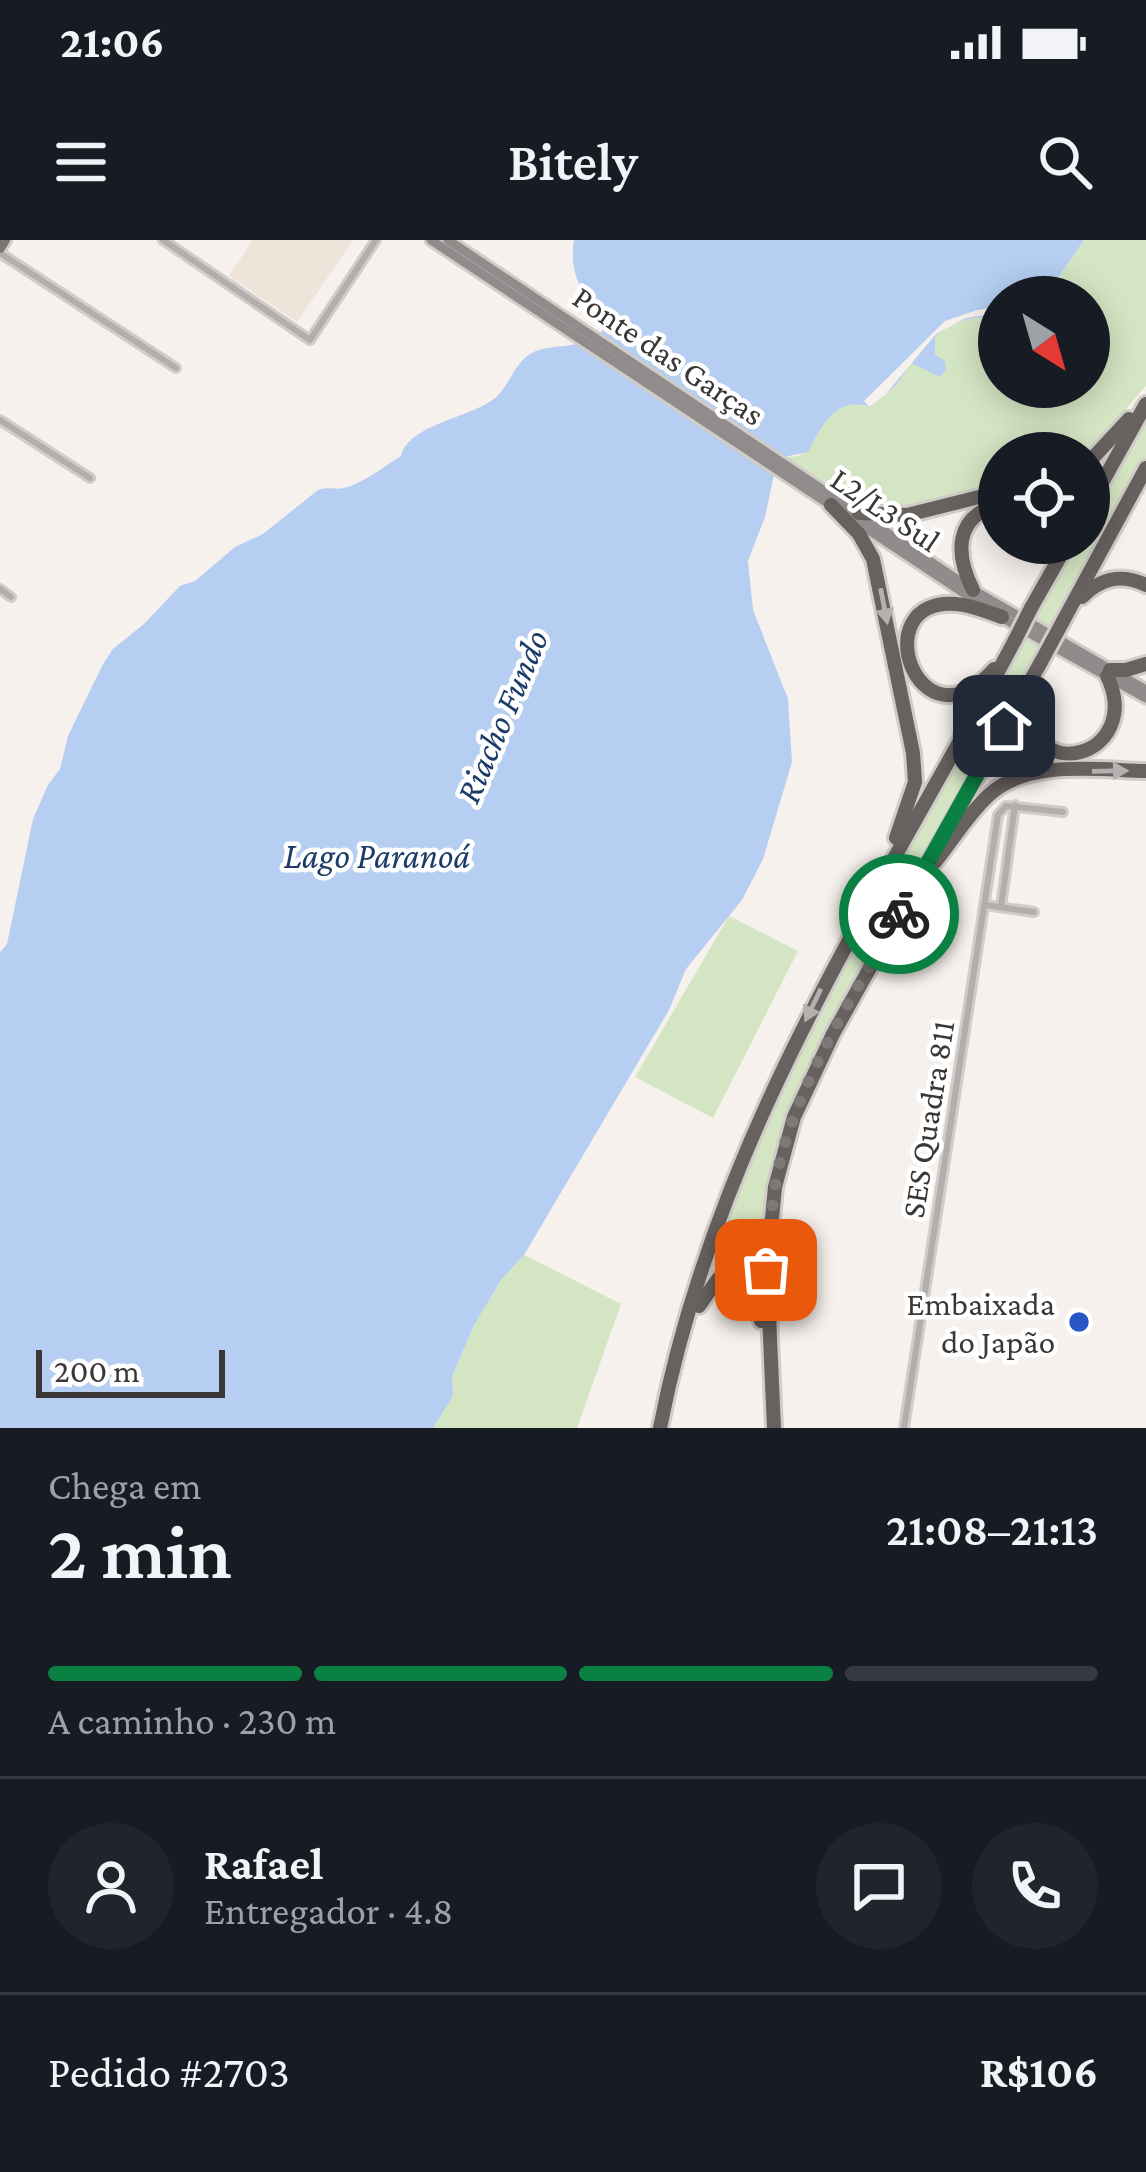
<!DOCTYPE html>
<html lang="pt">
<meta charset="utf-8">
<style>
body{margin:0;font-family:"Crimson Pro",serif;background:#20242c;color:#f1f3f6;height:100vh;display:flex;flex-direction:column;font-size:45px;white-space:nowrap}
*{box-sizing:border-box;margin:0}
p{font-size:39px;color:#9ea1a6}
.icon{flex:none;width:66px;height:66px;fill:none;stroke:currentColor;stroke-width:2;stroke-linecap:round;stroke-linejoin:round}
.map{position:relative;height:1188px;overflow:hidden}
.drawer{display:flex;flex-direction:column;background:#171b24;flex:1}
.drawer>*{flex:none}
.needle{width:78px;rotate:143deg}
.buttons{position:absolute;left:978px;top:36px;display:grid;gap:24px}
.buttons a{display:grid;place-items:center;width:132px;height:132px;border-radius:50%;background:#171b24;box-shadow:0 6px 30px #0003;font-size:60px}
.scale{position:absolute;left:36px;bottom:30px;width:189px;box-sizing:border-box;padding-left:12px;border:6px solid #3a3836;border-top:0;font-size:33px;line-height:42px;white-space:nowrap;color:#3a3836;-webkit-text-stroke:9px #fff;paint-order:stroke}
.pin{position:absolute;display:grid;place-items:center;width:102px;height:102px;color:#fff;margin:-51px;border-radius:24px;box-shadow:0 6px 18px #0006}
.courier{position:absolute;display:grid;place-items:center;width:120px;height:120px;margin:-60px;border:9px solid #0b8043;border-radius:50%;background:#fff;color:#222;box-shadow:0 3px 15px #0007}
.summary em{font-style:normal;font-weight:600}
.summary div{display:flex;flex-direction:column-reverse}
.summary{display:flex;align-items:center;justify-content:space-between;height:204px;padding:0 48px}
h1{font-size:78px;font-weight:600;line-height:90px}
.bar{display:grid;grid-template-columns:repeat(4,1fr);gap:18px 12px;align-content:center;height:144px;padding:0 48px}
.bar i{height:15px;border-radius:9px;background:#363941}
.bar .active{background:#0b8043}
.bar p{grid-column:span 4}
.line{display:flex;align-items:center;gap:30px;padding:0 48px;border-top:3px solid #363941}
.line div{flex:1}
.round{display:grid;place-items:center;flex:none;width:126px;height:126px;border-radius:63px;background:#20242c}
.status{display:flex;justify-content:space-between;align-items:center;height:84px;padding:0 60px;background:#171b24;direction:ltr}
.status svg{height:33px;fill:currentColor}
header{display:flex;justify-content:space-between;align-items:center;height:156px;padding:0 48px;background:#171b24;font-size:54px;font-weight:600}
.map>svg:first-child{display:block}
</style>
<div class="status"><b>21:06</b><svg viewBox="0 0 49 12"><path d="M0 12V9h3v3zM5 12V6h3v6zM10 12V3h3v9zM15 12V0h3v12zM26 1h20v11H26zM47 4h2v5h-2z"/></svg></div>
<header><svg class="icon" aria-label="menu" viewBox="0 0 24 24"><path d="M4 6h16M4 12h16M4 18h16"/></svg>Bitely<svg class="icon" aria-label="search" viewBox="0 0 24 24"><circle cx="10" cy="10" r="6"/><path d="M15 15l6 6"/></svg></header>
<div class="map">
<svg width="1146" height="1188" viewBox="0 0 1146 1188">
<rect width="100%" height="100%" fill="#f6f1ec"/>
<path fill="#eee4da" d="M 253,0 L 353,0 L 297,82 L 229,36 Z"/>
<g fill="#d4e5c3">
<path d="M 1084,0 L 1146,0 L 1146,146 L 1087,213 L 999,213 L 999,244 L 917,266 L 864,265 L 784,217 L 799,216 L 829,176 L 842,166 L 858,162 L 866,167 L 885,155 L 911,122 L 941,137 L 945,121 L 935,114 L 934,96 C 956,81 973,74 999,78 L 999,147 L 1089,147 L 1089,57 L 1045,57 Z"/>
<path d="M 1146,175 L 1146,218 L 819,807 C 773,903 766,962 760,1067 L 739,1031 L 709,1033 C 797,773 941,541 1074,303 L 1089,303 L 1089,277 Z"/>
<path d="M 729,676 L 798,711 L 713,878 L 635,837 Z"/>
<path d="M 524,1015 L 621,1064 L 577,1188 L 433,1188 L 453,1156 L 452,1137 L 473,1087 L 501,1040 Z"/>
</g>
<path fill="#b5cef1" d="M 574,0 L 1084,0 L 1045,57 L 999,57 L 999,78 C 973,74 956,81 935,96 L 935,114 L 945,121 L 946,129 L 940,137 L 911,123 L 897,144 L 869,167 C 837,154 820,188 808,212 L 784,217 L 774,235 L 765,277 L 748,321 L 753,370 L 788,459 L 792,522 L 763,619 L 742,660 L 686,729 L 669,770 L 524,1015 L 501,1040 L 473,1087 L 452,1137 L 453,1156 L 433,1188 L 0,1188 L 0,712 L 7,704 L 33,579 L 48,545 L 60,529 L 68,496 L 103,424 L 113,409 L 144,384 L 180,346 L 195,341 L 235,307 L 263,294 L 318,250 C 330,246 337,251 348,247 C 370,239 383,227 401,216 C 409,184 471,178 495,158 C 509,147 513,125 530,114 C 544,105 561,108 576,104 C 584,102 594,96 602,92 L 602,77 C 581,52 569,34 574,0 Z"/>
<path fill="#f6f1ec" d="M 999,67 L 999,78 L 986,75 L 966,78 L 936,94 L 885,155 L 869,167 L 864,161 L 945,81 L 977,70 Z"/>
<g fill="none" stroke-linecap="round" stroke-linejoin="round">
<defs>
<g id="street">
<path d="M 163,0 L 310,100 L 376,0"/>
<path d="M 0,13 L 176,128"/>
<path d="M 0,180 L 90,238"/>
<path d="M 0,349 L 11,357"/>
<path d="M 985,665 L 1034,672"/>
<path d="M 1001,667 L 1015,565"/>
<path d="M 904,1188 L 998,575 L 1006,566 L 1063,572"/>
</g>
<g id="secondary">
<path d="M 431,0 L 835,268"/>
<path d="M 448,0 L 973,350 L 1146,450"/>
<path d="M 849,277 L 985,367"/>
<path d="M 999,376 L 1146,458"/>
</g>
<path id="primary" d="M 0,8 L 5,0"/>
<g id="highway">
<path d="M 1089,222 L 1129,179"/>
<path d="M 831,265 L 859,294 L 873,319 L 913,513 L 915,542 L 896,598"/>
<path d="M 1089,266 L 1146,164"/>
<path d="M 859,273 L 907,275 L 999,252"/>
<path d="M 973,350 C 955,314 954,277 999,264"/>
<path d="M 1082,357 C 1101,338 1121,333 1146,345"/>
<path d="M 1031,368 L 1068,303"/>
<path d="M 1062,383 L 1146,228"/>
<path d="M 994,429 C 918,516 863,357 956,364 C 972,365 987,372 1002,377"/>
<path d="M 1110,430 L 1126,430 L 1146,424"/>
<path d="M 1026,451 C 1023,554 1146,516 1107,436"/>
<path d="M 935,622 C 953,600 968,574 989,555 C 1028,519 1096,530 1146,531"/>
<path d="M 699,1066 L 718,1039 L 741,1035 L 752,1047 L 761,1081"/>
<path d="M 660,1188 C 717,893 877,659 1015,400"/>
<path d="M 774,1188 L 767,1030 L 775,947 L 794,877 L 833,794 L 1042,420"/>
</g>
</defs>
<use href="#street" stroke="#d0ccc8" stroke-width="12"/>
<use href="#secondary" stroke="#d0ccc8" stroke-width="15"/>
<use href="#primary" stroke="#d0ccc8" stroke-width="16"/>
<use href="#highway" stroke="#d0ccc8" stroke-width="20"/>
<use href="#street" stroke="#b1aead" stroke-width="6"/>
<use href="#secondary" stroke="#918c8b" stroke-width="9"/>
<use href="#primary" stroke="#7a7574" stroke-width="10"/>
<use href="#highway" stroke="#67615f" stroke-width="14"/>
<defs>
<g id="highway-bridge">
<path d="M 1015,400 L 1031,368"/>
<path d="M 1042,420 L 1062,383"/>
</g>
</defs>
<use href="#highway-bridge" stroke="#d0ccc8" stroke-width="20" stroke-linecap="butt"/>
<use href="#highway-bridge" stroke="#67615f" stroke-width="14"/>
</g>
<defs><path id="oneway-solid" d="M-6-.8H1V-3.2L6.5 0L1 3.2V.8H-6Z" transform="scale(3)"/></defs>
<g fill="#b3b0af">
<use href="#oneway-solid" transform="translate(884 366) rotate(79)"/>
<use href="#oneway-solid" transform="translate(1110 531) rotate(-1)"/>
<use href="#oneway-solid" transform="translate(813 765) rotate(116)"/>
</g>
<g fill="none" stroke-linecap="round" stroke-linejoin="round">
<path stroke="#7c7976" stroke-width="12" stroke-dasharray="0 21.6" d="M 766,1030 C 770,990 772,949 783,910 C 808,825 857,750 899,674"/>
<path stroke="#0b8043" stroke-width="15" d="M 899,674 L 1004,486"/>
</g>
<circle fill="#2857c5" stroke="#fff" stroke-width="4.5" cx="1079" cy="1082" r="12"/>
<g text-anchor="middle" stroke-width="9" stroke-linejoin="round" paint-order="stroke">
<g font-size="33" fill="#3a3836" stroke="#fff">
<text transform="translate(669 115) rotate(34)" y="12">Ponte das Garças</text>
<text transform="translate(886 269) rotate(34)" y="12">L2/L3 Sul</text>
<text transform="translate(927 879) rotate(-81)" y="12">SES Quadra 811</text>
</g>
<g font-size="33" fill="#3a3836" stroke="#fff" text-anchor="end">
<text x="1055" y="1075">Embaixada<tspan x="1055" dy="38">do Japão</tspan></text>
</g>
<g font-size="36" font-style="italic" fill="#1b3c68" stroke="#fff">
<text transform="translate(501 476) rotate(-67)" y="13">Riacho Fundo</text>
<text x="377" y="628">Lago Paranoá</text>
</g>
</g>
</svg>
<div class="buttons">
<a><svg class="needle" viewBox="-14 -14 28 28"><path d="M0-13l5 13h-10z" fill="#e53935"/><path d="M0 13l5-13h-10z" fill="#9ea1a6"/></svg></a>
<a><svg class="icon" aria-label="locate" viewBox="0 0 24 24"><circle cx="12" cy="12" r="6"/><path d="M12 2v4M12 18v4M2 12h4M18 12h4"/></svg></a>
</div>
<div class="scale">200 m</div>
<div class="pin" style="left:766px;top:1030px;background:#ea580c"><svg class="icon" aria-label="bag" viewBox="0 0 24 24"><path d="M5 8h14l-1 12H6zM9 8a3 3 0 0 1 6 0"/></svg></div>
<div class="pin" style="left:1004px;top:486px;background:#1f2937"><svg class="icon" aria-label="home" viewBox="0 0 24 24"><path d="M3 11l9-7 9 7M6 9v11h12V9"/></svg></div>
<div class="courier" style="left:899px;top:674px"><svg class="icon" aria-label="bike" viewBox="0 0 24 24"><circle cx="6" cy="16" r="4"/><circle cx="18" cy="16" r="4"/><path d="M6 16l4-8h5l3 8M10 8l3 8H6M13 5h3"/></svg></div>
</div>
<section class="drawer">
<div class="summary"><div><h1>2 min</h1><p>Chega em</p></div><em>21:08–21:13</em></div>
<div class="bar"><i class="active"></i><i class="active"></i><i class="active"></i><i></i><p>A caminho · 230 m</p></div>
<div class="line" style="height:216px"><a class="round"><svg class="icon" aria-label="person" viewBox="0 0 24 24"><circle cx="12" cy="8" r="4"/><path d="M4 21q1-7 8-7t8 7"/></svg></a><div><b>Rafael</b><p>Entregador · 4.8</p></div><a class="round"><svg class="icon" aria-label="chat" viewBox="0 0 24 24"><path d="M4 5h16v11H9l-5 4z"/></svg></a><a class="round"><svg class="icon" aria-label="phone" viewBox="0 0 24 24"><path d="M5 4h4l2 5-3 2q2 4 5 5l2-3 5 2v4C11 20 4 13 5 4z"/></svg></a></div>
<div class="line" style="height:156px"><div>Pedido #2703</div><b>R$106</b></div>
</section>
